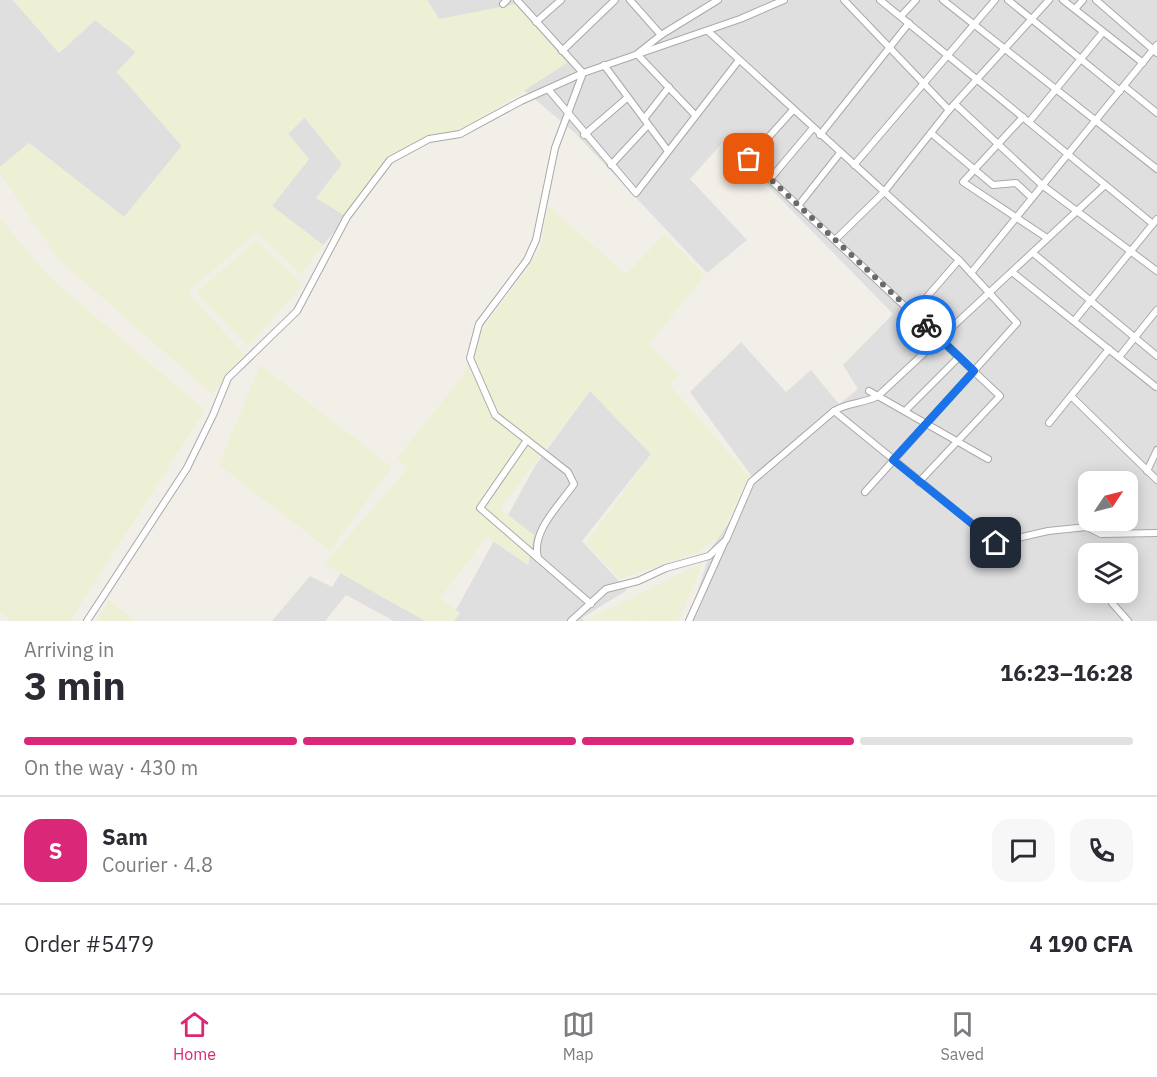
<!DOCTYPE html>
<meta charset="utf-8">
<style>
body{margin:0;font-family:"IBM Plex Sans",sans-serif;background:#f7f7f7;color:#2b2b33;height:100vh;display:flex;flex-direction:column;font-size:22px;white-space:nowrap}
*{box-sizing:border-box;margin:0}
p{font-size:20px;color:#7c7c81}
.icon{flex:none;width:33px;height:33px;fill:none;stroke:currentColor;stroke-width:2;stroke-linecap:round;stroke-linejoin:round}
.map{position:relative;height:621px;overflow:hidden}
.panel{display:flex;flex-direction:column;background:#fff;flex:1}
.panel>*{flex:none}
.needle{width:39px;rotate:55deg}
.buttons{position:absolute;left:1078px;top:471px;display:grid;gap:12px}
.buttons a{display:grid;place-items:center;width:60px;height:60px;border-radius:12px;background:#fff;box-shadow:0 3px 15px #0003;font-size:30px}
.pin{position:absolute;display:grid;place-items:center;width:51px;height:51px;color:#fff;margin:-26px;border-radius:12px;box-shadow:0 3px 9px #0006}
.courier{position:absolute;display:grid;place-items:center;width:60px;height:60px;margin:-30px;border:4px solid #1a73e8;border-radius:50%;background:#fff;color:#222;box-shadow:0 2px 8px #0007}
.headline em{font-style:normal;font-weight:700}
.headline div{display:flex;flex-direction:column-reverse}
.headline{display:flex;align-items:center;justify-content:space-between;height:102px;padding:0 24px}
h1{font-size:39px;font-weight:700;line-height:45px}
.bar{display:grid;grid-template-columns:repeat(4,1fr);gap:9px 6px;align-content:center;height:72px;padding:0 24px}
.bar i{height:8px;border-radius:4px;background:#e1e1e2}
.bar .current{background:#db2777}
.bar p{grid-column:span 4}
.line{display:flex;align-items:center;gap:15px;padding:0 24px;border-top:2px solid #e1e1e2}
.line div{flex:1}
.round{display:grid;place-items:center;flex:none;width:63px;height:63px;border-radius:18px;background:#f7f7f7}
.tab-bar{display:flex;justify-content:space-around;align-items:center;height:84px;border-top:2px solid #e1e1e2;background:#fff;font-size:16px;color:#7c7c81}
.tab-bar a{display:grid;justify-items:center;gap:3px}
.tab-bar .current{color:#db2777}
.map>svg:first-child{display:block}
</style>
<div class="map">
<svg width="1157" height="621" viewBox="0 0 1157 621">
<rect width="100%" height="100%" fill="#f2efe9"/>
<g fill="#e0dfdf" fill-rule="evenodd">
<path d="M 0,0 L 13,0 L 59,53 L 95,20 L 136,52 L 117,72 L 182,146 L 124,217 L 29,143 L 0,167 Z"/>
<path d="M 427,0 L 1157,0 L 1157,621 L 688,621 L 712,547 L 756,482 L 690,392 L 741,342 L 786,392 L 811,370 L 839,404 L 858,389 L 843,365 L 893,314 L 724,141 L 690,179 L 747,240 L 707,273 L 574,132 L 439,19 ZM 1089,482 L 1128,482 L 1128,520 L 1089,520 ZM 1089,554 L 1128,554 L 1128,592 L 1089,592 Z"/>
<path d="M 305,117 L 342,164 L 347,217 L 323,245 L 272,206 L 309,159 L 288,134 Z"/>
<path d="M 590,391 L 651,454 L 582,541 L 627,590 L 582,618 L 584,621 L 450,621 L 535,466 Z"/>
<path d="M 342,571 L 431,621 L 394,621 L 346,595 L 325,621 L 272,621 L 310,576 L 332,587 Z"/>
</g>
<g fill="#eef0d5">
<path d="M 13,0 L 427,0 L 439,19 L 516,4 L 567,63 L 480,119 L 381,166 L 347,217 L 316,198 L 342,164 L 304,117 L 288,134 L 309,159 L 272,206 L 323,245 L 301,275 L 257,233 L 188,292 L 244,354 L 212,394 L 59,260 L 0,174 L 0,167 L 29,143 L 124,217 L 182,146 L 117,72 L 136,52 L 95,20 L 59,53 Z"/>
<path d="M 548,206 L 626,274 L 665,234 L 705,276 L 649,344 L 679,374 L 670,385 L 749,476 L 721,535 L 699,552 L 619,579 L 586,543 L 651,454 L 590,391 L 500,509 L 534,535 L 528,565 L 487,537 L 440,598 L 460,613 L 454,621 L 425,621 L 324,564 L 408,468 L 396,459 L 462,377 L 481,332 L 540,250 Z"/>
<path d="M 0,218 L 49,277 L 205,410 L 70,621 L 11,621 L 0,612 Z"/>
<path d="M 257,240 L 303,285 L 248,346 L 196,292 Z"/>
<path d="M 260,365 L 392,467 L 330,551 L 219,465 Z"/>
<path d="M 703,563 L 678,621 L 585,620 Z"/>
<path d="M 109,600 L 135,621 L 136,621 L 96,621 Z"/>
</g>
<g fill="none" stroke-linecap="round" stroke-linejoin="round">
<defs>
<g id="minor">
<path d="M 517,0 L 583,73 L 555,148 L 536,240 L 527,260 L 479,324 L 470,358 L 495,415 L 568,472 L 574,484 C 559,506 531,531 538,558"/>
<path d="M 630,0 L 661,35"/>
<path d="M 844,0 L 949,110"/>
<path d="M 880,0 L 1153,224"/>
<path d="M 943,0 L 1157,169"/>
<path d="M 1008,0 L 1120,91"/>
<path d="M 1063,0 L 1143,63"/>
<path d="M 1096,0 L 1157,53"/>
<path d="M 503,4 L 507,0"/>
<path d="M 1075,9 L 1083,0"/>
<path d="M 901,16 L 916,0"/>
<path d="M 536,22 L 561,0"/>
<path d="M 708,31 L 959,260 L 1017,323 L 865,492"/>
<path d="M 562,51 L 615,0"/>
<path d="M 604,65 L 668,151"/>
<path d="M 1124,86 L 1157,113"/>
<path d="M 548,89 L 636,193 L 739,60"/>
<path d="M 955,104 L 1042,185 L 1157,271"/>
<path d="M 695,115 L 637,54 L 661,35 L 718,0"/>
<path d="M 1023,117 L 963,182 L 1047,238"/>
<path d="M 644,119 L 669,87"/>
<path d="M 1029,122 L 1103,32"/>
<path d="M 931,133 L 993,185 L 1016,183 L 1032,198"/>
<path d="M 584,135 L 627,98"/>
<path d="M 820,135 L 909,23"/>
<path d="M 740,151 L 1000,396 L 919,482"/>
<path d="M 749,159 L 793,110"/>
<path d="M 611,165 L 648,125"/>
<path d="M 854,165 L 995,0"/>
<path d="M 770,179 L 813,128"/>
<path d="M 798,206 L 840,153"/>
<path d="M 835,240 L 884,192 L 949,110 L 1049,0"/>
<path d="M 1033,253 L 1157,356"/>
<path d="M 1012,272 L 1156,387"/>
<path d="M 971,273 L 1157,45"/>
<path d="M 913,313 L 959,260"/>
<path d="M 1074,321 L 1157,219"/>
<path d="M 1119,357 L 1157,310"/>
<path d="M 869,391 L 988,459"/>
<path d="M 1071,396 L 1157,480"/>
<path d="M 834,411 L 996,543 L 1048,531 L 1087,527 L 1101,534 L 1157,533"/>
<path d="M 905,411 L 959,357"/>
<path d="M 1049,423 L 1109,349"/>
<path d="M 527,440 L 480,508 L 591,604"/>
<path d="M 1147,471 L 1157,450"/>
<path d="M 1112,603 L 1128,621"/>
<path d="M 87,621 L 187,468 L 213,415 L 228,378 L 297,311 L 347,217 L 390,160 L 429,139 L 460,134 L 521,101 L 583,73 L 740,19 L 784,0"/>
<path d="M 571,621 L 606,589 L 638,581 L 666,568 L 709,556 L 726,540 L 751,482 L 834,411 C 849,402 863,404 878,396 L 1105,185"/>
<path d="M 689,621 L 724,543"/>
</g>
</defs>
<use href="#minor" stroke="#a9a9a9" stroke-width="8"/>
<use href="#minor" stroke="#fff" stroke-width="6"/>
</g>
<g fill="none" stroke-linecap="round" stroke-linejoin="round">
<path stroke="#6b6a68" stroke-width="6" stroke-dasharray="0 10.8" d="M 749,159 L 926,325"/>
<path stroke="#1a73e8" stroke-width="8" d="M 926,325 L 974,371 L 893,460 L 996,543"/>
</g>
</svg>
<div class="buttons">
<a><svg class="needle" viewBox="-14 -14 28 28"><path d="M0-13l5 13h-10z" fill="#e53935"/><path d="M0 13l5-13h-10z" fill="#7c7c81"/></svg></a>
<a><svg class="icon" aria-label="layers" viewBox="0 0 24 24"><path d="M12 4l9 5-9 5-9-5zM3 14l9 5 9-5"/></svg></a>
</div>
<div class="pin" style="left:749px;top:159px;background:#ea580c"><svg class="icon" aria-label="bag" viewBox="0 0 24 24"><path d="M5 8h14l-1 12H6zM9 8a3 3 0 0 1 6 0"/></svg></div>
<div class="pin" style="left:996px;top:543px;background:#1f2937"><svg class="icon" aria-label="home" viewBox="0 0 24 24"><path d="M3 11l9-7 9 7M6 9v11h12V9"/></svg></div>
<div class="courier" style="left:926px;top:325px"><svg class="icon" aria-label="bike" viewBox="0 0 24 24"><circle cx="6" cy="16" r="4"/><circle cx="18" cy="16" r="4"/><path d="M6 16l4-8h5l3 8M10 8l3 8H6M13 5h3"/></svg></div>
</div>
<section class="panel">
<div class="headline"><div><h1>3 min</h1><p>Arriving in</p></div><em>16:23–16:28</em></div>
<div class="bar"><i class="current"></i><i class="current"></i><i class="current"></i><i></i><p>On the way · 430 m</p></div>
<div class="line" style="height:108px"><b class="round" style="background:#db2777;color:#fff">S</b><div><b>Sam</b><p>Courier · 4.8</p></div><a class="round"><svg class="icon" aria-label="chat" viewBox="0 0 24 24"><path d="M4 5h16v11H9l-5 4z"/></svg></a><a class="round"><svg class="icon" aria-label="phone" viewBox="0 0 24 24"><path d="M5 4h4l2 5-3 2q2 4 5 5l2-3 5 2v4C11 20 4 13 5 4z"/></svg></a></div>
<div class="line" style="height:78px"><div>Order #5479</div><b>4 190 CFA</b></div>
</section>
<nav class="tab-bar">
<a class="current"><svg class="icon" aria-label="home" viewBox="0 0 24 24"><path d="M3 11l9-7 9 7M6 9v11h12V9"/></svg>Home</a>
<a><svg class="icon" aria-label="map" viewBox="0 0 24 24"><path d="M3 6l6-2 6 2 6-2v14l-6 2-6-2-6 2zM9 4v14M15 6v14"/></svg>Map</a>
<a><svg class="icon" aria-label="saved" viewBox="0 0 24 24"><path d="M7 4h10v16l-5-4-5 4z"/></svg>Saved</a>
</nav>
